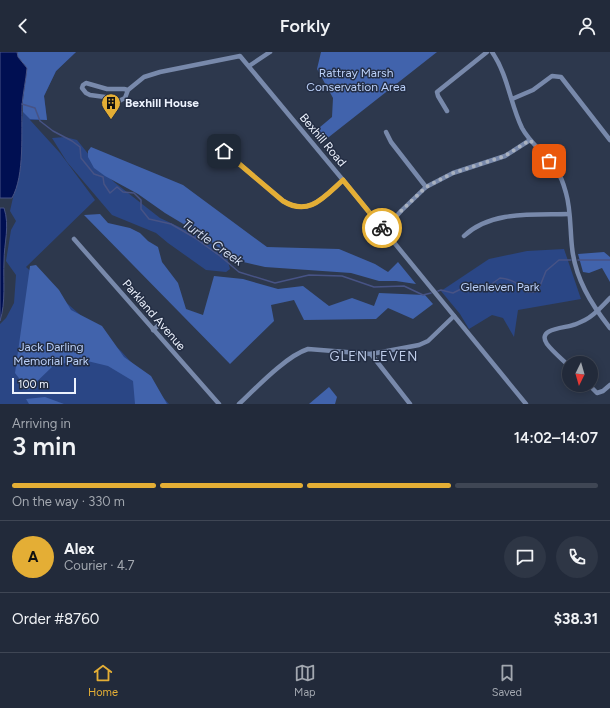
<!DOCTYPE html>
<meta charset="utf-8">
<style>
body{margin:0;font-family:Figtree,sans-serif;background:#2e3645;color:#f1f3f6;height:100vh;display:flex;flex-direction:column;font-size:15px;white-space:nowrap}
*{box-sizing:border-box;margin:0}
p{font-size:13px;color:#a2a7af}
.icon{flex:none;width:22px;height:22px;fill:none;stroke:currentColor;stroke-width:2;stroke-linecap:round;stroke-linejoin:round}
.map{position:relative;height:352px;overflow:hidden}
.side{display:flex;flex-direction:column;background:#222a3a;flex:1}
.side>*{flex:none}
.needle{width:26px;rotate:185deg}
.buttons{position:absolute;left:562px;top:304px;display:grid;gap:8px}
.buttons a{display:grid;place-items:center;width:36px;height:36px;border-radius:50%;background:#222a3a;box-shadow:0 2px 10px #0003,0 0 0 1px #3f4654;font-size:20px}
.scale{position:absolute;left:12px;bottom:10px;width:64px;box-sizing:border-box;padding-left:4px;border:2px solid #ecf2fd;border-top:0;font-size:11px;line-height:14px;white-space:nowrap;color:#ecf2fd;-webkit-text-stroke:3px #232d43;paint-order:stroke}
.pin{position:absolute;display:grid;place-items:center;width:34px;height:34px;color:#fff;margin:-17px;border-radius:8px;box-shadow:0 2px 6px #0006}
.courier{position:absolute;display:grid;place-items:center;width:40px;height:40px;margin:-20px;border:3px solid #e4ae35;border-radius:50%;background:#fff;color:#222;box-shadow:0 1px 5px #0007}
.overview em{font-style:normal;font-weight:600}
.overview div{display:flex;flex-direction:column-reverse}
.overview{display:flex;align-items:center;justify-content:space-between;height:68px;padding:0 12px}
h1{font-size:26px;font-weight:600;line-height:30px}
.bar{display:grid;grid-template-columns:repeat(4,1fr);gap:6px 4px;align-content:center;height:48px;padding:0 12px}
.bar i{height:5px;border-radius:3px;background:#3f4654}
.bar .active{background:#e4ae35}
.bar p{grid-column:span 4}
.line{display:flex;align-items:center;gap:10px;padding:0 12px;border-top:1px solid #3f4654}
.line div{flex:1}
.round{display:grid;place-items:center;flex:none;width:42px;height:42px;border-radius:21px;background:#2e3645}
header{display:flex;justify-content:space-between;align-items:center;height:52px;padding:0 12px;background:#222a3a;font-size:18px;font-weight:600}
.tab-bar{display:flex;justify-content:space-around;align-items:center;height:56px;border-top:1px solid #3f4654;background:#222a3a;font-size:11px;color:#a2a7af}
.tab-bar a{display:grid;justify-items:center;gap:2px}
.tab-bar .active{color:#e4ae35}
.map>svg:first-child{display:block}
</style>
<header><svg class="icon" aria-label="back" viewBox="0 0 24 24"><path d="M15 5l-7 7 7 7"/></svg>Forkly<svg class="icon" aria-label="person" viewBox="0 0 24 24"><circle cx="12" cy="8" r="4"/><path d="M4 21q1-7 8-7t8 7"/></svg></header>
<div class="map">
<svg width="610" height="352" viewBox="0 0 610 352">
<rect width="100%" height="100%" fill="#2d384d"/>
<g fill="#2a4685">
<path d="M 17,0 L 76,0 L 56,19 L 44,44 L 47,68 L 30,68 L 60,101 L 95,148 L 26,215 L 121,299 L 169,352 L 0,352 L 0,272 L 6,266 L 14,251 L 16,223 L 6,209 L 11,178 L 16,169 L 10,159 L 16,132 L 23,60 L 23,48 L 27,16 Z"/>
<path d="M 65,85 L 77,88 L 98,114 L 114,130 L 160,166 L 203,186 L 226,203 L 230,217 L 226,220 L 206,218 L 168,191 L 156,181 L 112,163 L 67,110 L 52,86 Z"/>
<path d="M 564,197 L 581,247 L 518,258 L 514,285 L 503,266 L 492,263 L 469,277 L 460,262 L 441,239 L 489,207 L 527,199 Z"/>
</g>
<g fill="#4163ac">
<path d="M 17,0 L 76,0 L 56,19 L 44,44 L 47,68 L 30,67 L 23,60 L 23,48 L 27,16 L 18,5 Z"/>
<path d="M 321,0 L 437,0 L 320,92 L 313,81 L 332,65 L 333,46 L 317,17 Z"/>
<path d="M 91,95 L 183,133 L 267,195 L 339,197 L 375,212 L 388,220 L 398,210 L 416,232 L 396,229 L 379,229 L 351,221 L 265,215 L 235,208 L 205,185 L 165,161 L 138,142 L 105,124 L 94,116 L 88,105 L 88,99 Z"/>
<path d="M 100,162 L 108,171 L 130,176 L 140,181 L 148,189 L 158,195 L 162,210 L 178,231 L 186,257 L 203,263 L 214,224 L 243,227 L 278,237 L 303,234 L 329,254 L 352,246 L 374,254 L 379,241 L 425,243 L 433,252 L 413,267 L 388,256 L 376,267 L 304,268 L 294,248 L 271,253 L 274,269 L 230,312 L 84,163 Z"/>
<path d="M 604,200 L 610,205 L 610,230 L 602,216 L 589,221 L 583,220 L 578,202 Z"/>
<path d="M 36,213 L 59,238 L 71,258 L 102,274 L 124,305 L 151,324 L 167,352 L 135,352 L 133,329 L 108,314 L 79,307 L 52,315 L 28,338 L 15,321 L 30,214 Z"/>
<path d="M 329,335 L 337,345 L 335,352 L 309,352 Z"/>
<path d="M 45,345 L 64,352 L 29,352 L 26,347 Z"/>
</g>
<g fill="#000f52" stroke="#475385">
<path d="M 0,0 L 17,0 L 18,5 L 27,16 C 26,28 23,41 22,53 C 21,80 25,123 12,146 L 0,146 Z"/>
<path d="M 0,156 L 4,156 C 10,174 4,191 4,209 C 3,229 6,250 0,269 Z"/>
</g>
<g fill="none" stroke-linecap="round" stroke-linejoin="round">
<g stroke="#475385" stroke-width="1.5">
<path d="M 22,52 L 35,56 L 40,69 L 53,79 L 72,89 L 80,95 L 81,106 L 94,122 L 103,125 L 104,132 L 110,141 L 117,135 L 123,140 L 134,141 L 141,148 L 141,157 L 149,167 L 171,172 L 195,186 L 220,204 L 239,220 L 275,231 L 309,223 L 342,224 L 374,235 L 404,234 L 423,243 L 431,241"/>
<path d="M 578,208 L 610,208"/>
<path d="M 438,239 L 441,238 L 453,241 L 465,235 L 486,236 L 500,226 C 512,227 519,232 527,240 L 535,240 L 540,234 L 546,219 L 559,208 L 571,208"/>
</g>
<g stroke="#7889ab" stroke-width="4.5">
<path d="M 492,0 C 508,23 510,51 522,76 C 531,93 549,104 558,121 C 562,126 564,134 566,141 C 571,158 570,177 572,195 C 575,226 591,252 610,276"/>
<path d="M 249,14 L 270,0"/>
<path d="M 128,38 L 124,37 L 107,37 L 86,31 L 83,33 L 82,36 L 86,41 L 90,43 L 105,45 L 118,49 L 121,48 L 125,46 L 128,38 L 144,25 L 160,20 L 240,4 L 343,128 L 526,352"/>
<path d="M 512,47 L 533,38 L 552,24 L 561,25 L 610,88"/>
<path d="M 447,59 L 438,44 L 437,40 L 487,0"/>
<path d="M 386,80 L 391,90 L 426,135"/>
<path d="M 224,99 L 283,149 C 309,165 324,145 343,128"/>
<path d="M 383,179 L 401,159 L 426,135 L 453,121 L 505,104 L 530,88"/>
<path d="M 464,184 C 491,158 535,163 569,162"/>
<path d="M 74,187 L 219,352"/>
<path d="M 153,278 L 161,271"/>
<path d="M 371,302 L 410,352"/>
<path d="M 569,314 C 562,307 553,300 547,292 C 536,276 566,276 573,273 C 577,272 581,270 585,268 C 595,263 602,254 610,246"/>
<path d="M 589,333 L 597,341 L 603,339 L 610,333"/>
<path d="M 239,352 C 256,336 286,304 308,297 L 371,302 L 419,293 L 428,289 L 454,264"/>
</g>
</g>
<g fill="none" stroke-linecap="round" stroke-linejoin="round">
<path stroke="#a9b1bf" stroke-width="4" stroke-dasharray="0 7.2" d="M 382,176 L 384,178 L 401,159 L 426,135 L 453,121 L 505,104 L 530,88 L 549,109"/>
<path stroke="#e4ae35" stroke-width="5" d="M 224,99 L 283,149 C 309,165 324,145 343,128 L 382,176"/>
</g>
<defs>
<symbol id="building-pin" viewBox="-11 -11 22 30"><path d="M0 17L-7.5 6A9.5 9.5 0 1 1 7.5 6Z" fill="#e4ae35" stroke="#232d43"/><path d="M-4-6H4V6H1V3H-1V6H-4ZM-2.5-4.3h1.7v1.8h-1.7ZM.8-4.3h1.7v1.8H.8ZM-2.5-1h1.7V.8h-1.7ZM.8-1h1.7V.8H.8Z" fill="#111"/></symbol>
</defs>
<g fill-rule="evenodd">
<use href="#building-pin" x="100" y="40" width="22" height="30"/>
</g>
<g text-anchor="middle" stroke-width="3" stroke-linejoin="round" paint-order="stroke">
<g font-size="12" fill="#bbd0f8" stroke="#232d43">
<text x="356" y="25">Rattray Marsh<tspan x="356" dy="14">Conservation Area</tspan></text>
<text x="500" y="239">Glenleven Park</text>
<text x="51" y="299">Jack Darling<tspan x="51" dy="14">Memorial Park</tspan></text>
</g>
<g font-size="12" font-weight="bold" fill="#ecf2fd" stroke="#232d43" text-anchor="start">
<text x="125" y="55">Bexhill House</text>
</g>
<g font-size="12" fill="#ecf2fd" stroke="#232d43">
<text transform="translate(323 88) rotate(50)" y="4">Bexhill Road</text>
<text transform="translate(154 263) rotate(49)" y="4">Parkland Avenue</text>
</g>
<g font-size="13" font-style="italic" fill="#d0daef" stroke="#232d43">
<text transform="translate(213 190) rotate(35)" y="5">Turtle Creek</text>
</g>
<g font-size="13" letter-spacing="1" fill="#bfcde9" stroke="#232d43">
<text x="374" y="309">GLEN LEVEN</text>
</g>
</g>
</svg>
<div class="buttons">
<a><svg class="needle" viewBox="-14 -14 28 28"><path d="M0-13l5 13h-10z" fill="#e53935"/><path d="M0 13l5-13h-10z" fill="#a2a7af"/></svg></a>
</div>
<div class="scale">100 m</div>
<div class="pin" style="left:549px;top:109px;background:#ea580c"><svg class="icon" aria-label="bag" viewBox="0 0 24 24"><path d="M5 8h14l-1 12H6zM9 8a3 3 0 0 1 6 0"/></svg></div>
<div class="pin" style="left:224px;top:99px;background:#1f2937"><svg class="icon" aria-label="home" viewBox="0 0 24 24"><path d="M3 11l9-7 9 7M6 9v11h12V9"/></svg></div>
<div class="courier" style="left:382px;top:176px"><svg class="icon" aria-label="bike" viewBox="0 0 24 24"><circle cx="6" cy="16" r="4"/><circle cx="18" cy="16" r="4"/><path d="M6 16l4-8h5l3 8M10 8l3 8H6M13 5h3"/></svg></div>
</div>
<section class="side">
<div class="overview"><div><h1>3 min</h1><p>Arriving in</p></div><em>14:02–14:07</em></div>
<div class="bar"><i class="active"></i><i class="active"></i><i class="active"></i><i></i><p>On the way · 330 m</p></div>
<div class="line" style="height:72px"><b class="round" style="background:#e4ae35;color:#111">A</b><div><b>Alex</b><p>Courier · 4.7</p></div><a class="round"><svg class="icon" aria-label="chat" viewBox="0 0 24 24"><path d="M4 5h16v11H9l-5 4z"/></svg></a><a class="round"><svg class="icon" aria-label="phone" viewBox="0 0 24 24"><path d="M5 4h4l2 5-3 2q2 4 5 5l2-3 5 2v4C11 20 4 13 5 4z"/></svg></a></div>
<div class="line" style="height:52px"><div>Order #8760</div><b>$38.31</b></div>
</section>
<nav class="tab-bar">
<a class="active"><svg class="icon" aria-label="home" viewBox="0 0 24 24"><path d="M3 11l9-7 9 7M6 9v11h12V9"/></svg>Home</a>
<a><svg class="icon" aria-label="map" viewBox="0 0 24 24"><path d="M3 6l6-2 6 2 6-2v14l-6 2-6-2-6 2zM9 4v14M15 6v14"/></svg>Map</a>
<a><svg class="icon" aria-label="saved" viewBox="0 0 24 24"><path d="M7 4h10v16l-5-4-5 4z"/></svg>Saved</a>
</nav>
